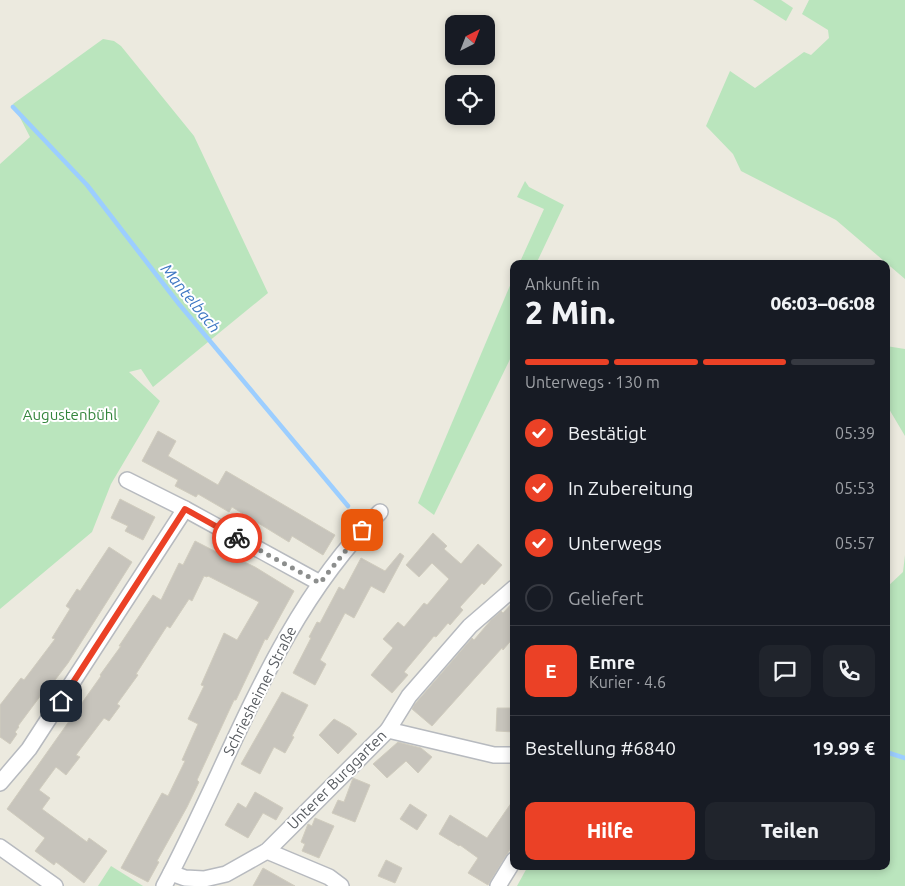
<!DOCTYPE html>
<html lang="de">
<meta charset="utf-8">
<style>
body{margin:0;font-family:Ubuntu,sans-serif;background:#20242c;color:#f1f3f6;height:100vh;display:flex;flex-direction:column;font-size:19px;white-space:nowrap}
*{box-sizing:border-box;margin:0}
p{font-size:16px;color:#9ea1a6}
.icon{flex:none;width:28px;height:28px;fill:none;stroke:currentColor;stroke-width:2;stroke-linecap:round;stroke-linejoin:round}
.map{position:relative;flex:1;overflow:hidden}
.drawer{position:absolute;left:510px;top:260px;width:380px;height:610px;display:flex;flex-direction:column;background:#171b24;border-radius:10px;box-shadow:0 2px 8px #0003}
.drawer>*{flex:none}
.needle{width:32px;rotate:42deg}
.buttons{position:absolute;left:445px;top:15px;display:grid;gap:10px}
.buttons a{display:grid;place-items:center;width:50px;height:50px;border-radius:10px;background:#171b24;box-shadow:0 2px 8px #0003;font-size:25px}
.pin{position:absolute;display:grid;place-items:center;width:42px;height:42px;color:#fff;margin:-21px;border-radius:10px;box-shadow:0 2px 8px #0006}
.courier{position:absolute;display:grid;place-items:center;width:50px;height:50px;margin:-25px;border:4px solid #eb4126;border-radius:50%;background:#fff;color:#222;box-shadow:0 1px 6px #0007}
.head em{font-style:normal;font-weight:800}
.head div{display:flex;flex-direction:column-reverse}
.head{display:flex;align-items:center;justify-content:space-between;height:85px;padding:0 15px}
h1{font-size:32px;font-weight:800;line-height:38px}
.bar{display:grid;grid-template-columns:repeat(4,1fr);gap:8px 5px;align-content:center;height:60px;padding:0 15px}
.bar i{height:6px;border-radius:4px;background:#363941}
.bar .selected{background:#eb4126}
.bar p{grid-column:span 4}
.line{display:flex;align-items:center;gap:12px;padding:0 15px;border-top:1px solid #363941}
.line div{flex:1}
.round{display:grid;place-items:center;flex:none;width:52px;height:52px;border-radius:10px;background:#20242c}
ol{padding:0 15px;list-style:none}
li{display:flex;align-items:center;gap:15px;height:55px}
li p{margin-inline-start:auto}
li .icon{padding:5px;border-radius:50%;background:#eb4126;color:#fff;stroke-width:4}
li:last-child{color:#9ea1a6}
li i{width:28px;height:28px;border:2px solid #363941;border-radius:50%}
.primary-button{display:flex;gap:10px;margin-top:auto;padding:10px 15px}
.primary-button a{flex:1;height:58px;border-radius:10px;background:#eb4126;color:#fff;font-size:20px;font-weight:800;line-height:58px;text-align:center}
.primary-button a+a{background:#20242c;color:#f1f3f6}
.map>svg:first-child{display:block}
</style>
<div class="map">
<svg width="905" height="886" viewBox="0 0 905 886">
<rect width="100%" height="100%" fill="#eceadf"/>
<g fill="#bae5bd">
<path d="M 753,0 L 781,0 L 793,8 L 786,21 Z"/>
<path d="M 809,0 L 905,0 L 905,279 L 836,220 L 741,171 L 733,154 L 706,126 L 730,71 L 755,88 L 804,52 L 811,55 L 829,38 L 828,30 L 802,14 Z"/>
<path d="M 103,39 L 114,41 L 121,46 L 194,136 L 268,293 L 153,387 L 141,369 L 129,372 L 160,401 L 111,484 L 92,532 L 0,609 L 0,164 L 30,137 L 13,104 Z"/>
<path d="M 525,181 L 529,187 L 564,205 L 536,264 L 519,264 L 544,209 L 517,197 Z"/>
<path d="M 514,276 L 514,351 L 434,515 L 418,503 Z"/>
<path d="M 886,346 L 905,349 L 905,436 L 889,409 L 886,407 Z"/>
<path d="M 905,555 L 905,886 L 517,886 L 528,866 L 886,866 L 886,588 L 903,572 Z"/>
<path d="M 111,866 L 143,886 L 98,886 Z"/>
</g>
<g fill="none" stroke-linecap="round" stroke-linejoin="round">
<g stroke="#9cceff" stroke-width="4.5">
<path d="M 13,107 L 87,185 L 179,304 L 348,506"/>
<path d="M 886,752 L 905,758"/>
</g>
</g>
<g fill="#c7c4bc" stroke="#d0ccbe">
<path d="M 158,431 L 176,441 L 168,456 L 218,485 L 226,471 L 335,535 L 323,555 L 292,536 L 289,542 L 232,507 L 229,512 L 198,494 L 196,497 L 175,486 L 178,480 L 142,461 Z"/>
<path d="M 120,499 L 155,517 L 143,540 L 125,531 L 128,526 L 111,518 Z"/>
<path d="M 433,533 L 447,546 L 444,549 L 461,564 L 478,544 L 502,565 L 484,585 L 482,583 L 460,607 L 463,610 L 450,625 L 448,623 L 436,637 L 434,636 L 404,672 L 408,675 L 392,693 L 371,675 L 393,648 L 383,639 L 398,622 L 404,627 L 424,603 L 427,605 L 449,579 L 432,563 L 419,577 L 406,565 Z"/>
<path d="M 195,541 L 232,560 L 234,557 L 255,567 L 294,591 L 267,640 L 265,639 L 236,700 L 234,700 L 197,780 L 199,782 L 187,807 L 157,861 L 159,862 L 148,882 L 121,868 L 162,793 L 168,796 L 185,761 L 182,760 L 198,724 L 188,719 L 204,686 L 201,685 L 224,633 L 237,640 L 259,602 L 208,576 L 207,577 L 204,576 L 192,601 L 189,599 L 170,628 L 167,626 L 136,674 L 138,675 L 117,704 L 120,706 L 109,721 L 104,718 L 76,755 L 80,757 L 66,775 L 56,767 L 39,790 L 50,798 L 42,809 L 87,842 L 89,838 L 107,851 L 84,883 L 56,862 L 54,865 L 35,851 L 45,838 L 7,809 L 101,676 L 100,675 L 121,646 L 119,646 L 153,595 L 161,600 L 179,563 L 183,565 Z"/>
<path d="M 109,547 L 132,562 L 68,663 L 52,684 L 50,683 L 18,726 L 19,727 L 15,732 L 17,734 L 10,744 L 0,737 L 0,705 L 21,678 L 24,680 L 55,639 L 52,638 L 70,609 L 66,606 L 77,589 L 80,591 Z"/>
<path d="M 400,553 L 404,556 L 384,593 L 371,586 L 354,618 L 345,613 L 320,660 L 326,664 L 315,685 L 293,673 L 311,638 L 309,637 L 317,622 L 320,623 L 339,587 L 344,590 L 361,558 L 385,571 Z"/>
<path d="M 514,601 L 514,637 L 503,650 L 502,648 L 432,726 L 412,709 L 414,705 L 472,638 L 474,640 L 491,620 L 501,611 L 503,613 Z"/>
<path d="M 282,692 L 308,705 L 292,736 L 294,737 L 285,753 L 274,747 L 260,774 L 241,764 Z"/>
<path d="M 497,708 L 514,708 L 514,732 L 496,731 Z"/>
<path d="M 334,719 L 350,728 L 357,734 L 338,754 L 319,735 Z"/>
<path d="M 398,742 L 421,748 L 432,757 L 418,773 L 406,761 L 387,778 L 373,764 Z"/>
<path d="M 353,778 L 370,785 L 355,822 L 332,813 L 338,800 L 344,802 Z"/>
<path d="M 255,792 L 283,808 L 276,820 L 263,813 L 248,838 L 225,825 L 238,803 L 246,808 Z"/>
<path d="M 514,799 L 514,843 L 488,885 L 468,873 L 478,858 L 460,845 L 459,846 L 439,834 L 450,815 L 487,838 Z"/>
<path d="M 410,804 L 427,815 L 417,830 L 400,819 Z"/>
<path d="M 315,818 L 334,826 L 319,858 L 302,851 L 305,844 L 301,842 L 308,824 L 312,826 Z"/>
<path d="M 386,860 L 402,868 L 395,883 L 378,876 Z"/>
<path d="M 263,868 L 295,886 L 253,886 Z"/>
</g>
<g fill="none" stroke-linecap="round" stroke-linejoin="round">
<defs>
<g id="minor">
<path d="M 127,480 L 185,509 L 320,583"/>
<path d="M 388,730 L 494,755 L 514,755"/>
<path d="M 0,783 L 29,749 L 185,509"/>
<path d="M 0,847 L 55,886"/>
<path d="M 267,851 L 329,877 L 341,886"/>
<path d="M 171,873 L 185,878 L 204,879 L 226,874 L 267,851 L 388,730 L 409,696 L 470,626 L 514,588"/>
<path d="M 164,886 C 232,759 275,616 380,512"/>
<path d="M 498,886 L 514,860"/>
</g>
</defs>
<use href="#minor" stroke="#b7babf" stroke-width="18"/>
<use href="#minor" stroke="#fff" stroke-width="15"/>
</g>
<g fill="none" stroke-linecap="round" stroke-linejoin="round">
<path stroke="#8c8e8d" stroke-width="5" stroke-dasharray="0 9" d="M 237,538 L 320,583 L 362,530"/>
<path stroke="#eb4126" stroke-width="6" d="M 61,701 L 185,509 L 237,538"/>
</g>
<g text-anchor="middle" stroke-width="4" stroke-linejoin="round" paint-order="stroke">
<g font-size="15" fill="#33853c" stroke="#fff">
<text x="70" y="420">Augustenbühl</text>
</g>
<g font-size="15" fill="#585c61" stroke="#fff">
<text transform="translate(260 691) rotate(-63)" y="5">Schriesheimer Straße</text>
<text transform="translate(337 780) rotate(-45)" y="5">Unterer Burggarten</text>
</g>
<g font-size="16" font-style="italic" fill="#3e77c3" stroke="#fff">
<text transform="translate(191 298) rotate(51)" y="6">Mantelbach</text>
</g>
</g>
</svg>
<div class="buttons">
<a><svg class="needle" viewBox="-14 -14 28 28"><path d="M0-13l5 13h-10z" fill="#e53935"/><path d="M0 13l5-13h-10z" fill="#9ea1a6"/></svg></a>
<a><svg class="icon" aria-label="locate" viewBox="0 0 24 24"><circle cx="12" cy="12" r="6"/><path d="M12 2v4M12 18v4M2 12h4M18 12h4"/></svg></a>
</div>
<div class="pin" style="left:362px;top:530px;background:#ea580c"><svg class="icon" aria-label="bag" viewBox="0 0 24 24"><path d="M5 8h14l-1 12H6zM9 8a3 3 0 0 1 6 0"/></svg></div>
<div class="pin" style="left:61px;top:701px;background:#1f2937"><svg class="icon" aria-label="home" viewBox="0 0 24 24"><path d="M3 11l9-7 9 7M6 9v11h12V9"/></svg></div>
<div class="courier" style="left:237px;top:538px"><svg class="icon" aria-label="bike" viewBox="0 0 24 24"><circle cx="6" cy="16" r="4"/><circle cx="18" cy="16" r="4"/><path d="M6 16l4-8h5l3 8M10 8l3 8H6M13 5h3"/></svg></div>
<section class="drawer">
<div class="head"><div><h1>2 Min.</h1><p>Ankunft in</p></div><em>06:03–06:08</em></div>
<div class="bar"><i class="selected"></i><i class="selected"></i><i class="selected"></i><i></i><p>Unterwegs · 130 m</p></div>
<ol>
<li><svg class="icon" aria-label="check" viewBox="0 0 24 24"><path d="M5 12l5 5 9-10"/></svg>Bestätigt<p>05:39</p></li>
<li><svg class="icon" aria-label="check" viewBox="0 0 24 24"><path d="M5 12l5 5 9-10"/></svg>In Zubereitung<p>05:53</p></li>
<li><svg class="icon" aria-label="check" viewBox="0 0 24 24"><path d="M5 12l5 5 9-10"/></svg>Unterwegs<p>05:57</p></li>
<li><i></i>Geliefert</li>
</ol>
<div class="line" style="height:90px"><b class="round" style="background:#eb4126;color:#fff">E</b><div><b>Emre</b><p>Kurier · 4.6</p></div><a class="round"><svg class="icon" aria-label="chat" viewBox="0 0 24 24"><path d="M4 5h16v11H9l-5 4z"/></svg></a><a class="round"><svg class="icon" aria-label="phone" viewBox="0 0 24 24"><path d="M5 4h4l2 5-3 2q2 4 5 5l2-3 5 2v4C11 20 4 13 5 4z"/></svg></a></div>
<div class="line" style="height:65px"><div>Bestellung #6840</div><b>19.99 €</b></div>
<div class="primary-button"><a>Hilfe</a><a>Teilen</a></div>
</section>
</div>
